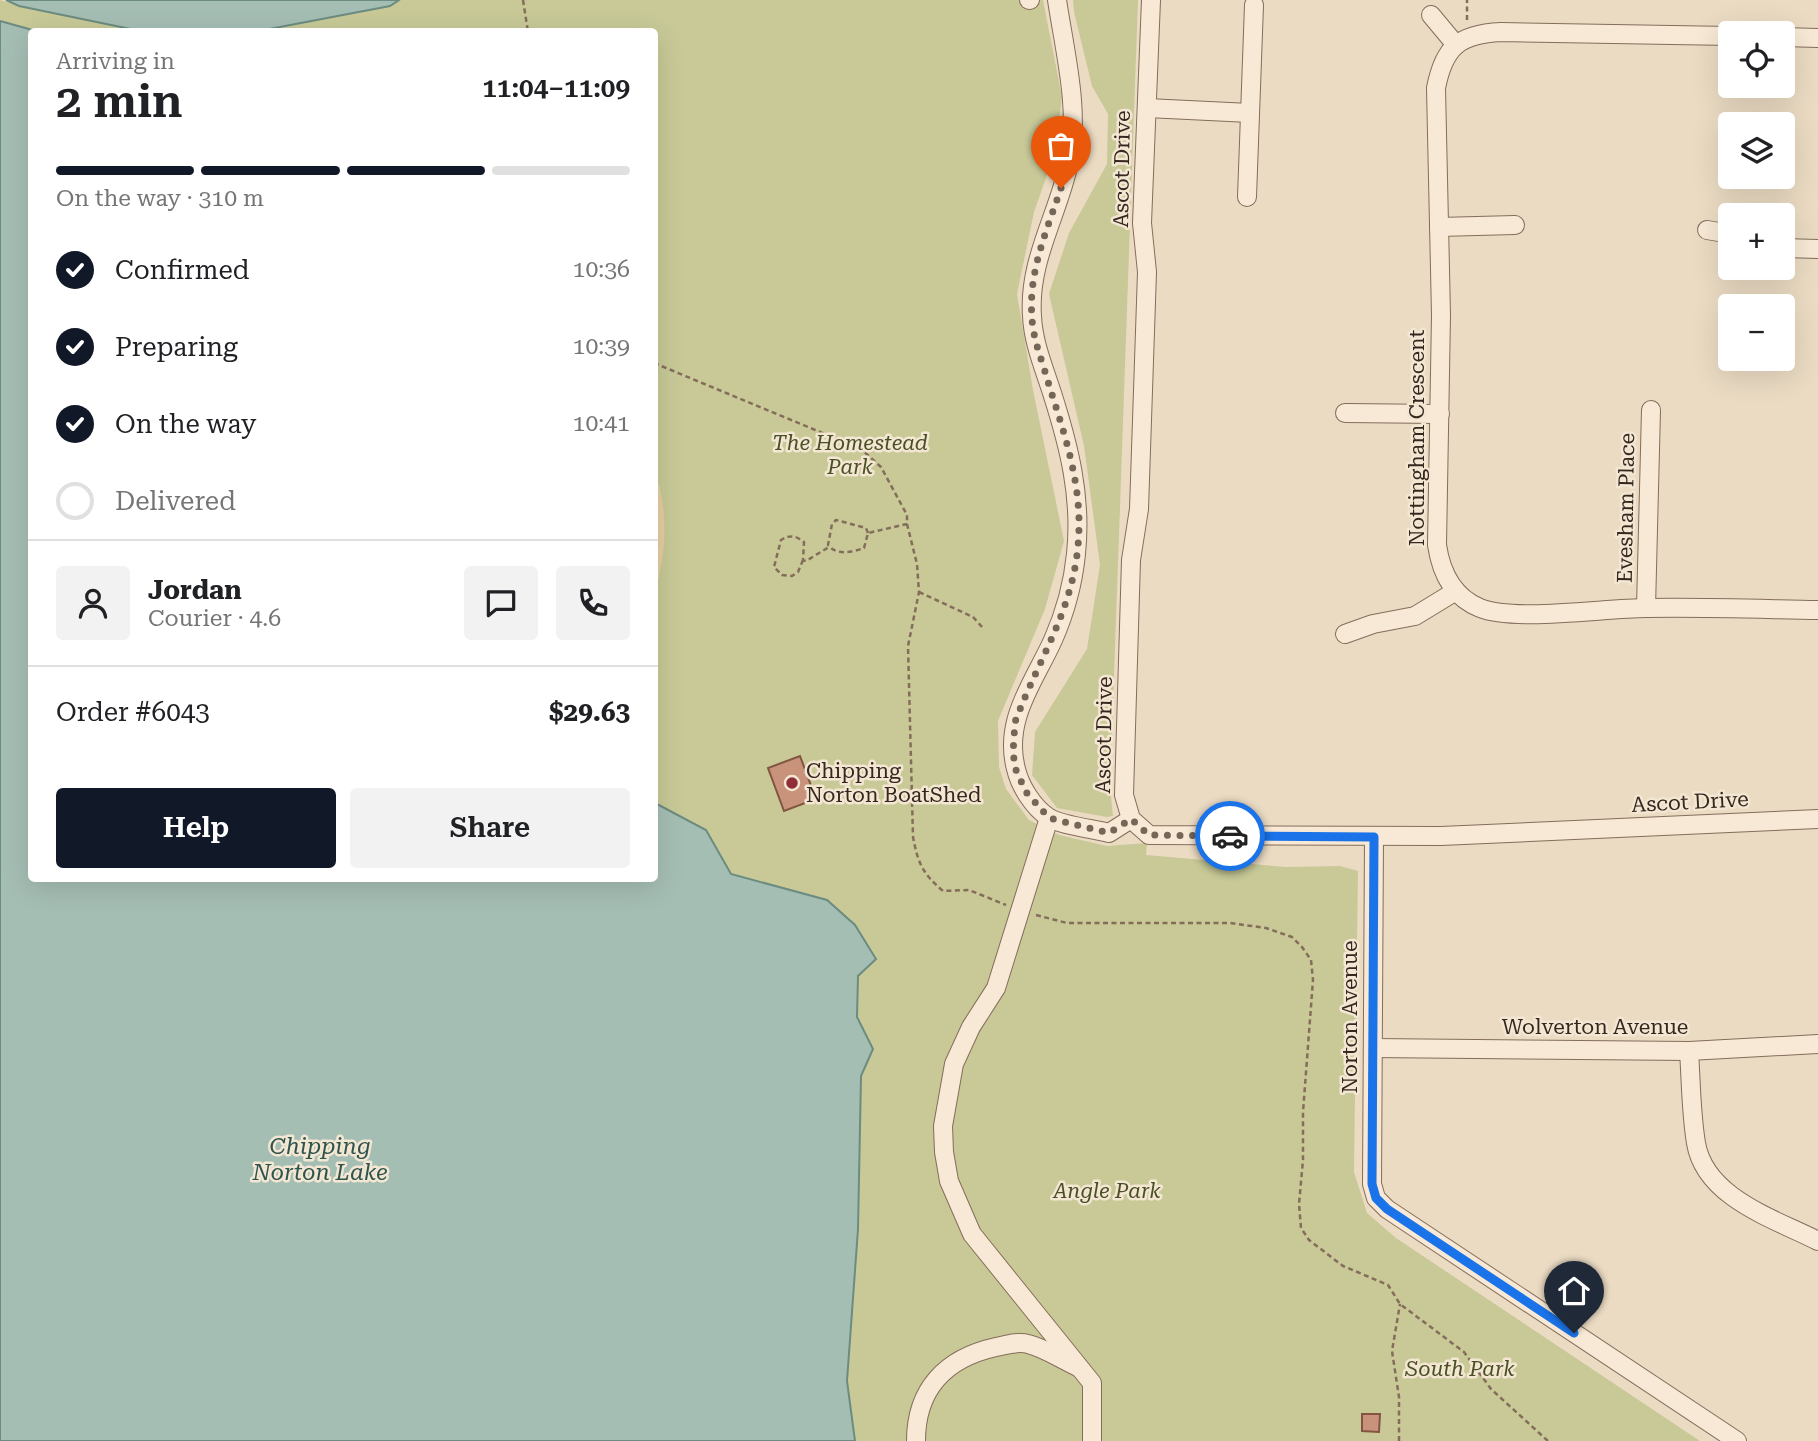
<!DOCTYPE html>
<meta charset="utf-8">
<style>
body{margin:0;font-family:"Roboto Serif",serif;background:#f2f2f2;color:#202124;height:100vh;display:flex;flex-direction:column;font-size:26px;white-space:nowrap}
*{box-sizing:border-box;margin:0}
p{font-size:23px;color:#757577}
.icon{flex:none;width:38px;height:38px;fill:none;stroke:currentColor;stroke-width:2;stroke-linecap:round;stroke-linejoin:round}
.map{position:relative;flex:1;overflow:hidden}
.sheet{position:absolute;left:28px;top:28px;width:630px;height:854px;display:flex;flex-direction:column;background:#fff;border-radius:7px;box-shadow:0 7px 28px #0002}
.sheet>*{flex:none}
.controls{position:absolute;left:1718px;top:21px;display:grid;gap:14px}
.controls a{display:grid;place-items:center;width:77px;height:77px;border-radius:7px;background:#fff;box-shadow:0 7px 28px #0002;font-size:35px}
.pin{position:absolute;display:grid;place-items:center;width:60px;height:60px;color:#fff;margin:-72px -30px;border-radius:50% 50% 50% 0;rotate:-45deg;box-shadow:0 0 7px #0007}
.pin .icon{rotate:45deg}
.courier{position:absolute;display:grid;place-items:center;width:70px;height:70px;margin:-35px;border:5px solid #1a73e8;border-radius:50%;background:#fff;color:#222;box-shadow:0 2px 9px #0007}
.head em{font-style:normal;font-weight:600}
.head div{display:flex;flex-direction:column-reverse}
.head{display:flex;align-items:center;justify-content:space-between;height:119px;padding:0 28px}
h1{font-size:46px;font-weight:600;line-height:52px}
.bar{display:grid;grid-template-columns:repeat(4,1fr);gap:10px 7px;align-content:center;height:84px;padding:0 28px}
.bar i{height:9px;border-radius:5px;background:#e0e0e0}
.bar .selected{background:#111827}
.bar p{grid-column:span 4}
.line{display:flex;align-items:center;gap:18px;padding:0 28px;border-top:2px solid #e0e0e0}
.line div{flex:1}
.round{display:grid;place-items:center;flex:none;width:74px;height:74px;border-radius:7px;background:#f2f2f2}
ol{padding:0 28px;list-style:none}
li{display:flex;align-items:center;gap:21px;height:77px}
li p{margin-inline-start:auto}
li .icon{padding:7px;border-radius:50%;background:#111827;color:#fff;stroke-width:4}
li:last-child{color:#757577}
li i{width:38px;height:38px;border:4px solid #e0e0e0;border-radius:50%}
.primary-button{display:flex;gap:14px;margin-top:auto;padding:14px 28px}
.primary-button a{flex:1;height:80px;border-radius:7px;background:#111827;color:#fff;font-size:28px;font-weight:600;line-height:80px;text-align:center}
.primary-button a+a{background:#f2f2f2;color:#202124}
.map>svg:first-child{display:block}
</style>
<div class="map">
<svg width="1818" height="1441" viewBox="0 0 1818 1441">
<rect width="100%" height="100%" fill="#ebdbc3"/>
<g fill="#c8c997">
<path d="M 0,0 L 19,6 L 145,31 L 36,31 L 0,21 Z"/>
<path d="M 399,0 L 1043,0 L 1062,97 L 1055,152 L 1034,212 L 1017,294 L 1033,390 L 1064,541 L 1045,609 L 998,721 L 999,767 L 1006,789 L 1029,820 L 1059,835 L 1107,846 L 1147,843 L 1146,855 L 1286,867 L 1340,866 L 1358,871 L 1354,1172 L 1367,1213 L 1396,1238 L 1700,1441 L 855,1441 L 847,1381 L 858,1229 L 861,1076 L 873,1049 L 857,1017 L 858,976 L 876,959 L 827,900 L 731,874 L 706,830 L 655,803 L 654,587 L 659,576 L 660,488 L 654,475 L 654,32 L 259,32 L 389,6 Z"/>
<path d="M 1073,0 L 1138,0 L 1110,788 L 1113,816 L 1107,817 L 1057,808 L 1032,775 L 1035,732 L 1087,649 L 1100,565 L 1084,446 L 1049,294 L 1069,233 L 1107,164 L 1108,114 L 1092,86 L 1074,12 Z"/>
</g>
<path fill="#e6cda1" d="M 655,475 C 668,505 667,556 655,587 Z"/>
<g fill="#a5beb4" stroke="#6c8c81" stroke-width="2">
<path d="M 6,0 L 399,0 L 390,6 L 259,31 L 145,32 L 19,6 Z"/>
<path d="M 0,21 L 36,31 L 32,32 L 32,878 L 654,878 L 655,803 L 706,830 L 731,874 L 827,900 L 855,925 L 876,959 L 858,976 L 857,1017 L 873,1049 L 861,1076 L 858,1229 L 847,1381 L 855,1441 L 0,1441 Z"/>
</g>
<g fill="#c8937a" stroke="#825542" stroke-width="2">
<path d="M 800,756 L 816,799 L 784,811 L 768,768 Z"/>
<path d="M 1362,1414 L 1380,1414 L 1379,1432 L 1362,1431 Z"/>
</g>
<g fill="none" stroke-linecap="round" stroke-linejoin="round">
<defs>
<g id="minor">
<path d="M 1029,0 L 1030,0"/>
<path d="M 1057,0 C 1065,53 1080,110 1069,163 C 1058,215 1028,261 1032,316 C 1033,342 1044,368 1052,393 C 1069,446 1082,497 1076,554 C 1073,584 1065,613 1053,640 C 1034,682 1003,720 1016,769 C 1020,786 1033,807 1048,817 C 1059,825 1094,829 1109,833 L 1131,819"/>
<path d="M 1151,0 L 1142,223 L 1147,272 L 1139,509 L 1131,560 L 1124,795 L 1131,819 L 1149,835 L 1441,836 L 1818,819"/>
<path d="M 1431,15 L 1456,45"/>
<path d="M 1731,36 L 1501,32 C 1459,34 1444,47 1436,88 L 1441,315 L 1437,545 C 1441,572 1453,597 1480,608 C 1515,622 1605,608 1646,608 C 1703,607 1761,609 1818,610"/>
<path d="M 1783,37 L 1818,38"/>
<path d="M 1147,108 L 1250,113"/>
<path d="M 1247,197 L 1254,5"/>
<path d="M 1439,227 L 1515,225"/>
<path d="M 1707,230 L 1731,234"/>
<path d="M 1783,248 L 1818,249"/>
<path d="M 1345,413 L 1440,414"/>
<path d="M 1646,608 L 1651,410"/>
<path d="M 1345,634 L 1373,624 L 1415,616 L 1456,591"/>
<path d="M 1049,818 L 996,988 L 971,1027 L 954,1064 L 943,1126 L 944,1152 L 949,1181 L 972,1234 L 1092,1383 L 1092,1441"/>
<path d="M 1374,837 L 1372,1184 L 1376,1198 L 1387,1209 L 1737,1441"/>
<path d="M 1373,1048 L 1689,1051 L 1818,1044"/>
<path d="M 1689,1051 C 1691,1081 1691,1113 1696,1143 C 1705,1198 1775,1219 1818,1241"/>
<path d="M 916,1441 C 916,1389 946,1358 996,1347 C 1006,1345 1018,1341 1028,1344 C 1045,1348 1062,1360 1078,1367"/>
</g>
</defs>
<use href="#minor" stroke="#846d5b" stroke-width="20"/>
<g stroke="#846d5b" stroke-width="2.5" stroke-dasharray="5 3.5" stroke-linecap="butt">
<path d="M 523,0 L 528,32"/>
<path d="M 1467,20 L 1467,0"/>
<path d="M 654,363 L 861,449 L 881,467 L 907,515 L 907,524 L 917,564 L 919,592 L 908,646 L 913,837 C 918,863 922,873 943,891 L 969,890 L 1006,905"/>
<path d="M 868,533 L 866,528 L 836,520 L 832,524 L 828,545 C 837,556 852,552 864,548 L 868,533 L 907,524"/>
<path d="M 803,560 L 798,572 L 792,576 L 782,575 L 774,567 L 781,540 C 790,534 796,536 804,542 L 803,560 L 806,561 L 829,547"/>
<path d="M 919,592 L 973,617 L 983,628"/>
<path d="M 1036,915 L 1067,923 L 1230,923 L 1266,928 L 1292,937 L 1302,947 L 1311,960 L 1313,980 L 1303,1112 L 1303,1160 L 1299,1204 L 1301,1228 L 1309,1240 L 1343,1266 L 1388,1285 L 1400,1304 L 1464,1352 L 1491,1389 L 1548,1441"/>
<path d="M 1399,1441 L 1399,1397 L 1392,1351 L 1400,1304"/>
</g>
<use href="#minor" stroke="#f7e9d5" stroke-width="18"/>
</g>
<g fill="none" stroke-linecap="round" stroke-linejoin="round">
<path stroke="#756658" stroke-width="7" stroke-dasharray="0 12.6" d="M 1061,188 C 1047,230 1028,272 1032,318 C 1033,340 1043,363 1049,385 C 1063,429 1078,473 1079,520 C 1080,602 1042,650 1015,722 L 1013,753 L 1016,770 L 1026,792 L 1049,818 L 1109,833 L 1131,819 L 1149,835 L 1230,836"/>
<path stroke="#1a73e8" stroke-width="9" d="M 1230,836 L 1374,837 L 1372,1184 L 1376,1198 L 1387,1209 L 1574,1333"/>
</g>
<circle fill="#902e38" stroke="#f3e6d2" stroke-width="2.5" cx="792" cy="783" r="7"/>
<g text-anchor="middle" stroke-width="5" stroke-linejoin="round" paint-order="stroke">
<g font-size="21" fill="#35271e" stroke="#f3e6d2">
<text transform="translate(1122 169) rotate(-89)" y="7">Ascot Drive</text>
<text transform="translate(1417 438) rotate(-90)" y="7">Nottingham Crescent</text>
<text transform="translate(1626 508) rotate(-89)" y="7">Evesham Place</text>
<text transform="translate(1104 735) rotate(-89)" y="7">Ascot Drive</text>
<text transform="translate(1690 802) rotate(-3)" y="7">Ascot Drive</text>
<text transform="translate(1350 1017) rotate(-90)" y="7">Norton Avenue</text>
<text x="1595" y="1034">Wolverton Avenue</text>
</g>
<g font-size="21" font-style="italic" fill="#4a5026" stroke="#f3e6d2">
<text x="850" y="450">The Homestead<tspan x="850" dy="24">Park</tspan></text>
<text x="1107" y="1198">Angle Park</text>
<text x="1460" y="1376">South Park</text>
</g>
<g font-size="21" fill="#35271e" stroke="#f3e6d2" text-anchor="start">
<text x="806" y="778">Chipping<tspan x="806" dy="24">Norton BoatShed</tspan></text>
</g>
<g font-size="23" font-style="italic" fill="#2e544e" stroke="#f3e6d2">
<text x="320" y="1154">Chipping<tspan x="320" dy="26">Norton Lake</tspan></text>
</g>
</g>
</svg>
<div class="controls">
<a><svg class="icon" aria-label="locate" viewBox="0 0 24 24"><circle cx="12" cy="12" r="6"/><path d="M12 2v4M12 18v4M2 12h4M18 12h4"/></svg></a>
<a><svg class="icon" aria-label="layers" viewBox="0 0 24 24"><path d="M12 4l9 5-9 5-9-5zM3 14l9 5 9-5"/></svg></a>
<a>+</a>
<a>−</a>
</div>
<div class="pin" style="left:1061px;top:188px;background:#ea580c"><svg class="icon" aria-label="bag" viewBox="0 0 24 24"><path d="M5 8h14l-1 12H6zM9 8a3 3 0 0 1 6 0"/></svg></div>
<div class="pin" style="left:1574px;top:1333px;background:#1f2937"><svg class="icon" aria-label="home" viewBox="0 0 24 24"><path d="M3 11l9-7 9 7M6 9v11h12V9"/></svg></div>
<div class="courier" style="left:1230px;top:836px"><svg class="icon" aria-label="car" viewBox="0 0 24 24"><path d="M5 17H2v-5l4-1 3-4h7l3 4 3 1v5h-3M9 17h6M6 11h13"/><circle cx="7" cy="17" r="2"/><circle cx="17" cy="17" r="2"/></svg></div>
<section class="sheet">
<div class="head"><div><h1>2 min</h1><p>Arriving in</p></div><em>11:04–11:09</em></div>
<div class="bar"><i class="selected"></i><i class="selected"></i><i class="selected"></i><i></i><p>On the way · 310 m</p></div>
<ol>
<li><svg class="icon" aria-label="check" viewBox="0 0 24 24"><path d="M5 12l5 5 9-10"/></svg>Confirmed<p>10:36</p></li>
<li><svg class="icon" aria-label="check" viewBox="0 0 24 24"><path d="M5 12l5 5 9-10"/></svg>Preparing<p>10:39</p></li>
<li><svg class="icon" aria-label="check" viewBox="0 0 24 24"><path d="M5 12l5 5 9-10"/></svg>On the way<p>10:41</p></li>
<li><i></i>Delivered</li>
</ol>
<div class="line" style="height:126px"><a class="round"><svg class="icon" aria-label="person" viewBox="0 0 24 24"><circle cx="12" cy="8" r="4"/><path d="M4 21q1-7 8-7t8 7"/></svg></a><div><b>Jordan</b><p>Courier · 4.6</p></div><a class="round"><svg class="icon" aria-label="chat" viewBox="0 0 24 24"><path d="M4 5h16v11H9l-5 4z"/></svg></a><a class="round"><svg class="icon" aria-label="phone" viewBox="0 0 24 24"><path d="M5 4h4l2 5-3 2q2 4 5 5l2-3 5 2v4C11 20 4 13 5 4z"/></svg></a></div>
<div class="line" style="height:91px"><div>Order #6043</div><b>$29.63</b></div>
<div class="primary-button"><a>Help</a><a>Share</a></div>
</section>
</div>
